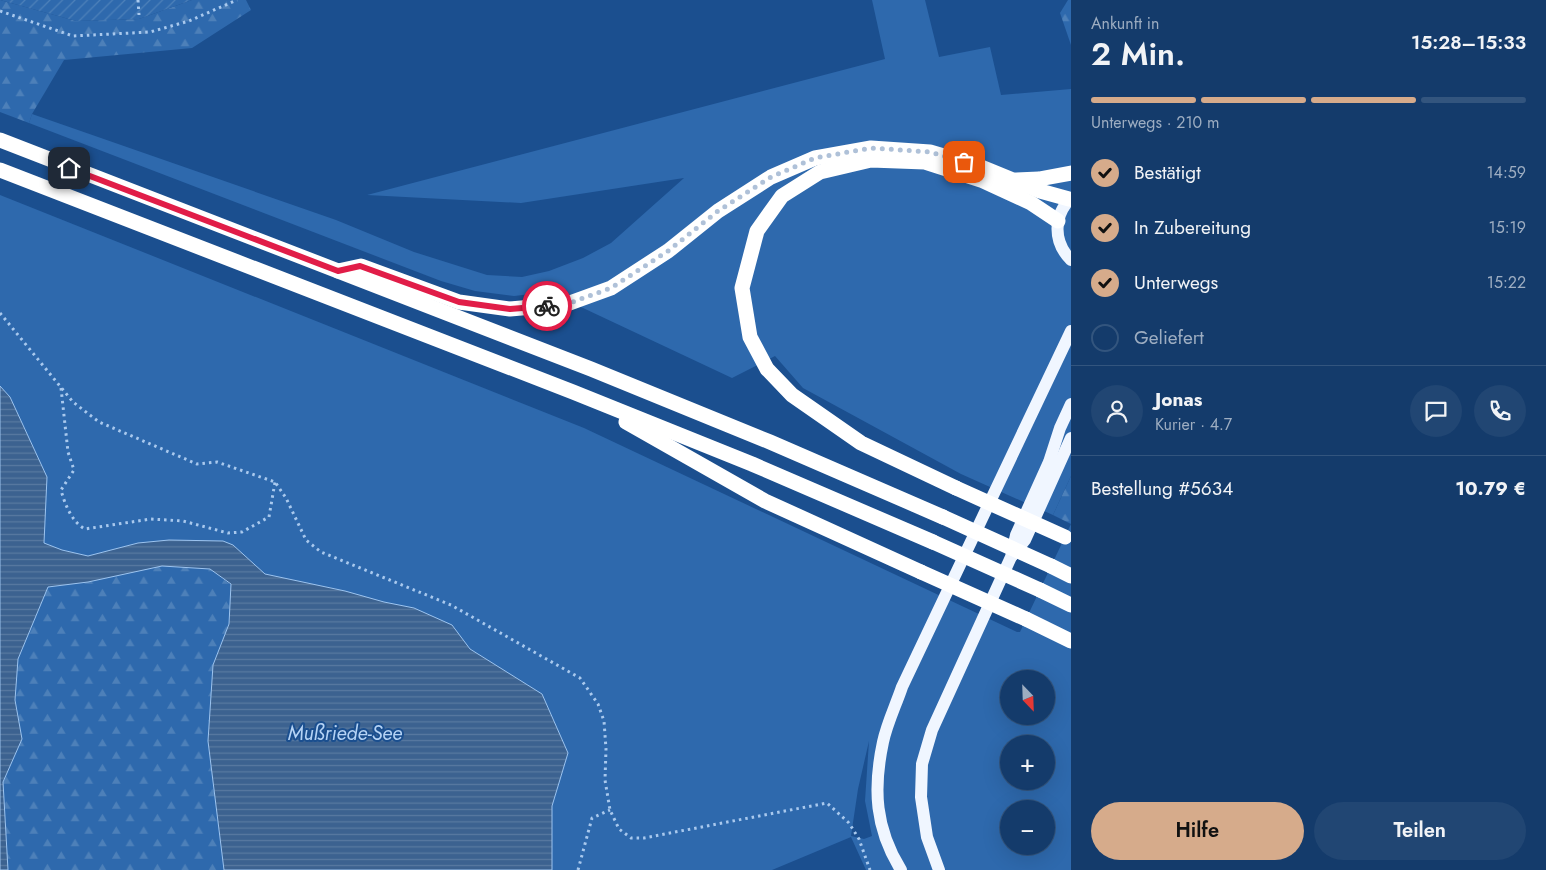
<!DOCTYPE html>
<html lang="de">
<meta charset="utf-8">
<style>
body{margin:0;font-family:Jost,sans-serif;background:#214673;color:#f1f3f6;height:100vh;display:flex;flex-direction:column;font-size:19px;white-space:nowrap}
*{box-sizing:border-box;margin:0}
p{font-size:16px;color:#9dadc1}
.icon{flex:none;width:28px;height:28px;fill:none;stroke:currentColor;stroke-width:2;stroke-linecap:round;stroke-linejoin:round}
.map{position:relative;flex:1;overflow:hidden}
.panel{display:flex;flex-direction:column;background:#143b6b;width:475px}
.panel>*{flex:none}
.needle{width:32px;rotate:157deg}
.controls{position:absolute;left:1000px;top:670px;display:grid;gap:10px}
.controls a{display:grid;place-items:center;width:55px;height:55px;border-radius:50%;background:#143b6b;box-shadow:0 5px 20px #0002,0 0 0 1px #33557e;font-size:25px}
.pin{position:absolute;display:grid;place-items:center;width:42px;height:42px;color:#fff;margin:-21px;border-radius:10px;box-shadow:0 2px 8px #0006}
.courier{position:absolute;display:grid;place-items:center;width:50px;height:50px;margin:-25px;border:4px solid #e11d48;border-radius:50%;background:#fff;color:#222;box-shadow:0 1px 6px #0007}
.overview em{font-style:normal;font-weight:600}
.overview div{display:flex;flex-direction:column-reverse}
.overview{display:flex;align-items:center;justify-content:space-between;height:85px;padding:0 20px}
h1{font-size:32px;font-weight:600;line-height:38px}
.bar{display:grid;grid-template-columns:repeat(4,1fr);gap:8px 5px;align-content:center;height:60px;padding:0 20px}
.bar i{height:6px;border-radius:4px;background:#33557e}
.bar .current{background:#d6ab8b}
.bar p{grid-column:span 4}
.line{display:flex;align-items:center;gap:12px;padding:0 20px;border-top:1px solid #33557e}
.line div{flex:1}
.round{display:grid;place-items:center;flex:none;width:52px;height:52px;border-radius:26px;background:#214673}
ol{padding:0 20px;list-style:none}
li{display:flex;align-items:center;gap:15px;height:55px}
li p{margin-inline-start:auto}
li .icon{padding:5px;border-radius:50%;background:#d6ab8b;color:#111;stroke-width:4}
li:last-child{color:#9dadc1}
li i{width:28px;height:28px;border:2px solid #33557e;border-radius:50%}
.button{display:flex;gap:10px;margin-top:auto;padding:10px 20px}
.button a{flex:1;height:58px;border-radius:30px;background:#d6ab8b;color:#111;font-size:20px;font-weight:600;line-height:58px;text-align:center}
.button a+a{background:#214673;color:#f1f3f6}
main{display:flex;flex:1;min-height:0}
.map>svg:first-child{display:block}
</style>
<main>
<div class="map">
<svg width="1071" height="870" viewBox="0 0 1071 870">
<defs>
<pattern id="forest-firs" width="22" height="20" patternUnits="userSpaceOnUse" patternTransform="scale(1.25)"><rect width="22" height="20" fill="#2e69ad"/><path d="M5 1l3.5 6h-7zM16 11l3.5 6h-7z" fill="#4d80b9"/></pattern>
<pattern id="garden-furrows" width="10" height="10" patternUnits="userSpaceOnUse" patternTransform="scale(1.25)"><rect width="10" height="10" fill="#2e69ad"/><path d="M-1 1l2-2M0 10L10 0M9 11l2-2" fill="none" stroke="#4d80b9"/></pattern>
<pattern id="water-rules" width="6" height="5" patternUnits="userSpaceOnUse" patternTransform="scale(1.25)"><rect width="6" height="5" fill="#3c6290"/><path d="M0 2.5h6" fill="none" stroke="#597aa1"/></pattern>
</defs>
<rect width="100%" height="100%" fill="#1b4f8f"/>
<g fill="#2e69ad" fill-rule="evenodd">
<path d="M 872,0 L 925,0 L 939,57 L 990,47 L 1001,95 L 1071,89 L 1071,476 L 1053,515 L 961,474 L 803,388 L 775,356 L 732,378 L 549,292 L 514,296 L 475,291 L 441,281 L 29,123 L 32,114 L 336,220 L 414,252 L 487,275 L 522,277 L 549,271 L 583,258 L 611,243 L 684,178 L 521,203 L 367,195 L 885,59 Z"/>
<path d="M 0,195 L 584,428 L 1017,632 L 1020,632 L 1071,524 L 1071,870 L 866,870 L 851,837 L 772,870 L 552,870 L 552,806 L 568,753 L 542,694 L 470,649 L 452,625 L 345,591 L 265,574 L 233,545 L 223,541 L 169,540 L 138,543 L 88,556 L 62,550 L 44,543 L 47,477 L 10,397 L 0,386 ZM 1009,679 L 1046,679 L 1046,716 L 1009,716 ZM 869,741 L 865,801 L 872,836 L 864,839 L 851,836 L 858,789 ZM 1009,744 L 1046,744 L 1046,781 L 1009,781 ZM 1009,809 L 1046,809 L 1046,846 L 1009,846 Z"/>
</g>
<g fill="url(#forest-firs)">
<path d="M 0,0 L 76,21 L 139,19 L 192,0 L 246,0 L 251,10 L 192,48 L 64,60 L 32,114 L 29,123 L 0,112 Z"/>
<path d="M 1068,0 L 1071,0 L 1071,45 L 1060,13 Z"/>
<path d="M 1071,476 L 1071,524 L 1053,515 Z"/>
<path d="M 158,565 L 210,569 L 231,585 L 229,624 L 213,665 L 208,741 L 224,870 L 8,870 L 3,782 L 22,739 L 15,700 L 18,659 L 48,587 L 88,582 Z"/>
</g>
<path fill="url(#garden-furrows)" d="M 0,0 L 192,0 L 139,19 L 76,21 Z"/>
<path fill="url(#water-rules)" stroke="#9cc4f0" d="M 0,386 L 10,397 L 47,477 L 44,543 L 62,550 L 88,556 L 138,543 L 169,540 L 223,541 L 233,545 L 265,574 L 345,591 L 384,602 L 414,608 L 452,625 L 470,649 L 542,694 L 568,753 L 552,806 L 552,870 L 224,870 L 208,741 L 213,665 L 229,624 L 231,584 L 210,569 L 162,566 L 88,582 L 48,587 L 18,659 L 15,700 L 22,739 L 3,782 L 8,870 L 0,870 Z"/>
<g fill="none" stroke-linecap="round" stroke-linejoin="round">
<g stroke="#a9c9ee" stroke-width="3" stroke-dasharray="2.5 4" stroke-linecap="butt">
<path d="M 138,0 L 139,15"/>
<path d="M 0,11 L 73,36 L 150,32 L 189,21 L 237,0"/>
<path d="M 0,313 L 73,402 L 99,422 L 197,464 L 217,462 L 275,482 L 286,498 L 306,540 L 321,552 L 451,605 L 580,678 L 598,704 L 604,721 L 606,749 L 605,780 L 610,810 L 619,829 L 631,838 L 644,838 L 827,803 L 849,823 L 859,839 L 870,870"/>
<path d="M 61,388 L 68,452 L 74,470 L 61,490 C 65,505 72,522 85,529 L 151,519 L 183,521 L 228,533 L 242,532 L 269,517 L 275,482"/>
<path d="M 578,870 L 592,818 L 610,810"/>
</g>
<g stroke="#f0f6ff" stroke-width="12">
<path d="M 1071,198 C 1053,216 1053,242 1071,260"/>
<path d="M 1012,556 L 1025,540 L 1071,438"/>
<path d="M 901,870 C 875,828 873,789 883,742 C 887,723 896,705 902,687 L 1071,331"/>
<path d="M 939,870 L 927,837 L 921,797 L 922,764 L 932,730 L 1011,557 L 1016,535 L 1049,462 L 1060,428 L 1071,404"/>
</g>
<g stroke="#fff" stroke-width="15">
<path d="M 0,140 L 591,369 L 770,442 L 943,517"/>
<path d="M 0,170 L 573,392 L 752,464 L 933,542"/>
<path d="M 1016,180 L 1039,179 L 1071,173"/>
<path d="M 338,271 L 361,266 L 459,302 L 510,309 L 567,304 L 611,288 L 668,251 L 718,211 L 771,177 L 815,158 L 871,148 L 930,152 L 981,167 L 1040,191 L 1069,199"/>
<path d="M 626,422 L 765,501 L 921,572"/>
<path d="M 956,488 L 861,443 L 792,395 L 767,369 L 750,337 L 742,288 L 757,231 L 782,196 L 820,172 L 871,160 L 925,162 L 981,180 L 1031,203 L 1058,221"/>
<path d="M 1051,566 L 1071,576"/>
<path d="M 1040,590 L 1071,605"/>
<path d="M 1026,619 L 1071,641"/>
</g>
<g stroke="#fff" stroke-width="15">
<path d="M 956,488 L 1065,537"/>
<path d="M 943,517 L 1051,566"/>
<path d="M 933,542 L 1040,590"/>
<path d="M 921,572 L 1026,619"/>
</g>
</g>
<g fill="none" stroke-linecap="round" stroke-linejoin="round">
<path stroke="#afc1d8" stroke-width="5" stroke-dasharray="0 9" d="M 547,306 L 567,304 L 611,288 L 668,251 L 718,211 L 771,177 L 815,158 L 871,148 L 930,152 L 964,162"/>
<path stroke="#e11d48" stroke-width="6" d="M 69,168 L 338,271 L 360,266 L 459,302 L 510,309 L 547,306"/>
</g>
<g text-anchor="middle" stroke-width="4" stroke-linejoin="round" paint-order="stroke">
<g font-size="20" font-style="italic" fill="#b5d3f5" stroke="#1b4f8f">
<text x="345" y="740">Mußriede-See</text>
</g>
</g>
</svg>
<div class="controls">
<a><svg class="needle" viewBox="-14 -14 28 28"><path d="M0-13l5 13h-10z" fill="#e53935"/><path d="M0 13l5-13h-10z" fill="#9dadc1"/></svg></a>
<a>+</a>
<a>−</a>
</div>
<div class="pin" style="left:964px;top:162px;background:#ea580c"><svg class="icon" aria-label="bag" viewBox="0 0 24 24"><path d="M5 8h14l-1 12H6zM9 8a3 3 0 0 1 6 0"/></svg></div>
<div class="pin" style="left:69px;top:168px;background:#1f2937"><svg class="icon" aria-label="home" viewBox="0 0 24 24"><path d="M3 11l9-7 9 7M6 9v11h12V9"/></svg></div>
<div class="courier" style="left:547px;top:306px"><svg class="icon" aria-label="bike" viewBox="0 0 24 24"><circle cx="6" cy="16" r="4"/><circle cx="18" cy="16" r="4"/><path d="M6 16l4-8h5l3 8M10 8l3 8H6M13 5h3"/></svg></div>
</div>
<section class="panel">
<div class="overview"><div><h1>2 Min.</h1><p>Ankunft in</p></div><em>15:28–15:33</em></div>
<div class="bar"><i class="current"></i><i class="current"></i><i class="current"></i><i></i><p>Unterwegs · 210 m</p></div>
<ol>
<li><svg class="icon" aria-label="check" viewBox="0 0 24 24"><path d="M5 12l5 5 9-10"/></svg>Bestätigt<p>14:59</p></li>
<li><svg class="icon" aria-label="check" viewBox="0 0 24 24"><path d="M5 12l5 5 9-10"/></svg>In Zubereitung<p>15:19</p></li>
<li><svg class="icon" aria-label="check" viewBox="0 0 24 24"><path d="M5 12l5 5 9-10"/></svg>Unterwegs<p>15:22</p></li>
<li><i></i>Geliefert</li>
</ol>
<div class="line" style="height:90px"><a class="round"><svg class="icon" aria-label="person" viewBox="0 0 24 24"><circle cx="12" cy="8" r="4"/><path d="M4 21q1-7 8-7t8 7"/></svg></a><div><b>Jonas</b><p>Kurier · 4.7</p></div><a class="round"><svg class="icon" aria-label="chat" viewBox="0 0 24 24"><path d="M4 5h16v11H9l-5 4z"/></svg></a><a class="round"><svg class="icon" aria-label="phone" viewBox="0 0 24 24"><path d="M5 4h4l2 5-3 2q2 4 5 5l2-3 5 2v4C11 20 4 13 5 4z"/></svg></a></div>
<div class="line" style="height:65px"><div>Bestellung #5634</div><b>10.79 €</b></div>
<div class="button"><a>Hilfe</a><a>Teilen</a></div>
</section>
</main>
